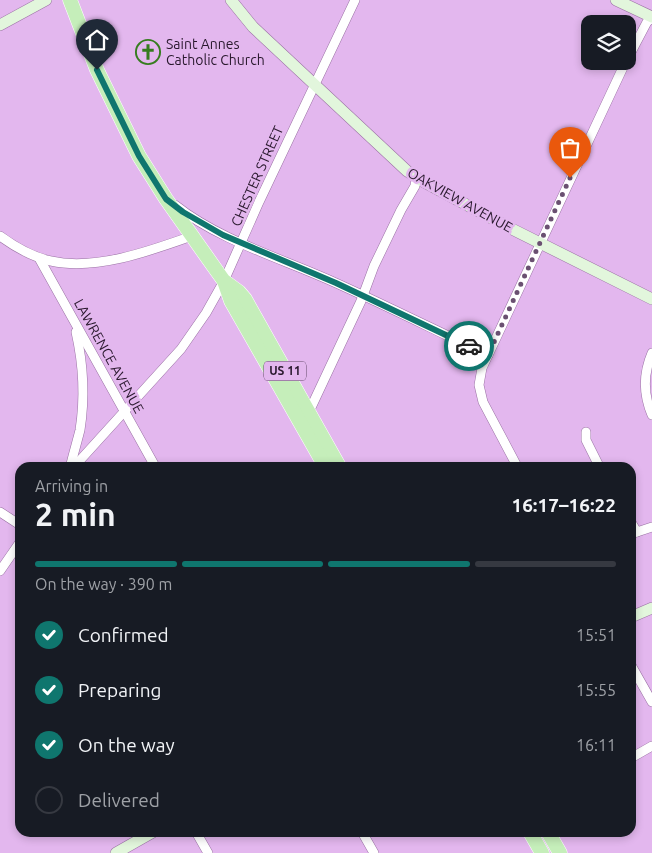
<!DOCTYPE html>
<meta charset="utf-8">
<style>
body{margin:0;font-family:Ubuntu,sans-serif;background:#20242c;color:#f1f3f6;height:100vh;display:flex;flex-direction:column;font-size:19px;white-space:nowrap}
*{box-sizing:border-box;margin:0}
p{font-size:16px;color:#9ea1a6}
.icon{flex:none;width:28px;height:28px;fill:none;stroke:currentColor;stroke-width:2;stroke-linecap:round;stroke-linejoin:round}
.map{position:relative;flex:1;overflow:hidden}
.side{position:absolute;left:15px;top:462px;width:621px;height:375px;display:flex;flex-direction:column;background:#171b24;border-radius:15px;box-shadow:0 2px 8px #0003}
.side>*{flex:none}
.buttons{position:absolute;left:581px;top:15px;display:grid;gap:10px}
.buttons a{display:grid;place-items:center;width:55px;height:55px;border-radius:10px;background:#171b24;box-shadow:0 2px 8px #0003;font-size:25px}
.pin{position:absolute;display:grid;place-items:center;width:42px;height:42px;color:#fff;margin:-51px -21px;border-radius:50% 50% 50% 0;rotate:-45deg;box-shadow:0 0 5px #0007}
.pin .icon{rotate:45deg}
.courier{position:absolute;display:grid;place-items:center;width:50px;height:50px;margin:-25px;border:4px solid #0f766e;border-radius:50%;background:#fff;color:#222;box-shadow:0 1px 6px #0007}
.overview em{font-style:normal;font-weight:700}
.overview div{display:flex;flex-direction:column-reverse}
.overview{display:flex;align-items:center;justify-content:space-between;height:85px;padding:0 20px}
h1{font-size:32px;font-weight:700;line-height:38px}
.bar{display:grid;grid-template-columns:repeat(4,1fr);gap:8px 5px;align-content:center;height:60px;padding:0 20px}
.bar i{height:6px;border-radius:4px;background:#363941}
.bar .active{background:#0f766e}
.bar p{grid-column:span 4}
ol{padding:0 20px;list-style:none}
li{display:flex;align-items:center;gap:15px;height:55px}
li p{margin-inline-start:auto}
li .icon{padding:5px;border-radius:50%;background:#0f766e;color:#fff;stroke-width:4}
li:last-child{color:#9ea1a6}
li i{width:28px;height:28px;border:2px solid #363941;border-radius:50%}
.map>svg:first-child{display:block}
</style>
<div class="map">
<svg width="652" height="853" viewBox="0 0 652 853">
<rect width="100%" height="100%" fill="#e3b7ee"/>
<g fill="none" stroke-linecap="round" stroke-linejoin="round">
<defs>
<g id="street">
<path d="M 628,58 L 647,22 L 652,18"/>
<path d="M 175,205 C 220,241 284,259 336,283 C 387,306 437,331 488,355"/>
<path d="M 0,236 C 15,247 32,257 51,261 C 95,271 150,251 192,236"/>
<path d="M 39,258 L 156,468"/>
<path d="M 652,353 C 643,374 643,394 652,415"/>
<path d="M 307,416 L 361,301 L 374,266 L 401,210 L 415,186 L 416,178"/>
<path d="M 586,432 L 586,440 L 600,468"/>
<path d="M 70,468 C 73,455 77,442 80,430 C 85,398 83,363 76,332"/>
<path d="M 73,468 L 181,349 L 206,313 L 224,281 L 259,202 L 355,0"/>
<path d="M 518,468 L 483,402 L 479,385 L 482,368 L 626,61"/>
<path d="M 0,512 L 20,525"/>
<path d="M 631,522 L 637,532"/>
<path d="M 631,534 L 652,527"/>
<path d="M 0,571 L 20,542"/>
<path d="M 631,665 L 652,702"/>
<path d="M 631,758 L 652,746"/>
<path d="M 196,832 L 208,853"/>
<path d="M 362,832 L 374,853"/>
</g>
<g id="secondary">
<path d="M 231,0 L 253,27 L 407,171 L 422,181 L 510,228 L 652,299"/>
<path d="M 616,0 L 652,17"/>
<path d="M 0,25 L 46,0"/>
<path d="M 631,617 L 652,608"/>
<path d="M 116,853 L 153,832"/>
</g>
<g id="primary">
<path d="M 70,0 L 97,70 L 139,156 L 166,199 L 214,267 L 224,281 L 239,292 L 245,299 L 340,468"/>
<path d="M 224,281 L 231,301 L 326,468"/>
<path d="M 530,832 L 542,853"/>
<path d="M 548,832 L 560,853"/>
</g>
</defs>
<use href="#street" stroke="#9a71a4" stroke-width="10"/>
<use href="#secondary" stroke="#9a71a4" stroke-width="12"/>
<use href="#primary" stroke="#fff" stroke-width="15"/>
<use href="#street" stroke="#fff" stroke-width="9"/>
<use href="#secondary" stroke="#e2f6dc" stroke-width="11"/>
<use href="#primary" stroke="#c5eeba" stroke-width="14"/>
</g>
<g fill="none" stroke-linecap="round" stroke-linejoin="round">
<path stroke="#6a5071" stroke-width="5" stroke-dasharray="0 9" d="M 469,346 L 488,355 L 570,178"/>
<path stroke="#0f766e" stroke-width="6" d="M 97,70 L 139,156 L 166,199 L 183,212 L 223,235 L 336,283 L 469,346"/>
</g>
<defs>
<symbol id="church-ring" viewBox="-11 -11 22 22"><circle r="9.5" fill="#e3b7ee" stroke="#367c1f" stroke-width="1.5"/><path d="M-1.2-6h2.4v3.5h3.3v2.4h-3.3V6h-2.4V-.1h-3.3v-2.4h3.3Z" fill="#367c1f"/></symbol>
</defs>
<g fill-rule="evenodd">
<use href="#church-ring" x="134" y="38" width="28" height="28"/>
</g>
<g text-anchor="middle" stroke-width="5" stroke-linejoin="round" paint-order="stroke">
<rect fill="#e3b7ee" stroke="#614867" stroke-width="1" x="264" y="361.5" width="42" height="19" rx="4"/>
<g font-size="12" font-weight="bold" fill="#29182d">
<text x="285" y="375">US 11</text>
</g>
<g font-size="14" fill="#29182d" stroke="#e3b7ee" text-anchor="start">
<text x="166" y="49">Saint Annes<tspan x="166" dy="16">Catholic Church</tspan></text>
</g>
<g font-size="14" fill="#29182d" stroke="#e3b7ee">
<text transform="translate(257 176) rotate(-66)" y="5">CHESTER STREET</text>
<text transform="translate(460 200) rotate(29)" y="5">OAKVIEW AVENUE</text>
<text transform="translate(109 356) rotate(61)" y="5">LAWRENCE AVENUE</text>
</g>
</g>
</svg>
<div class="buttons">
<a><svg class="icon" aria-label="layers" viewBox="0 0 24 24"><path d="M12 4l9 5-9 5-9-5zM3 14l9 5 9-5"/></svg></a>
</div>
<div class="pin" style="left:570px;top:178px;background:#ea580c"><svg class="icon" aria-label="bag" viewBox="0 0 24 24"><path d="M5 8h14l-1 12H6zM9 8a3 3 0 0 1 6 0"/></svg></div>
<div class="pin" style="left:97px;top:70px;background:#1f2937"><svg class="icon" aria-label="home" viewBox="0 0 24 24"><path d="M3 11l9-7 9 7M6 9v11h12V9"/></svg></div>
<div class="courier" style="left:469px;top:346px"><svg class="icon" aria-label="car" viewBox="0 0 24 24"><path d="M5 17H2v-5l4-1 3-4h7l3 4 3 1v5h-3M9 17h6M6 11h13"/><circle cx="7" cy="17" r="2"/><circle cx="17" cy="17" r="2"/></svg></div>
<section class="side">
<div class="overview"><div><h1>2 min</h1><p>Arriving in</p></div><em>16:17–16:22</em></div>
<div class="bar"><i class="active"></i><i class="active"></i><i class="active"></i><i></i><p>On the way · 390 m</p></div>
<ol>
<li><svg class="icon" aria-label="check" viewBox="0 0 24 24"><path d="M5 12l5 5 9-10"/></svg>Confirmed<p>15:51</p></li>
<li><svg class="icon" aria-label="check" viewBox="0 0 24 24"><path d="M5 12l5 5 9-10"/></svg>Preparing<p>15:55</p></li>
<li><svg class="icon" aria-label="check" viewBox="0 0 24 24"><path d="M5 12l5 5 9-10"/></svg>On the way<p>16:11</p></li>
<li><i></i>Delivered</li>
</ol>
</section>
</div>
